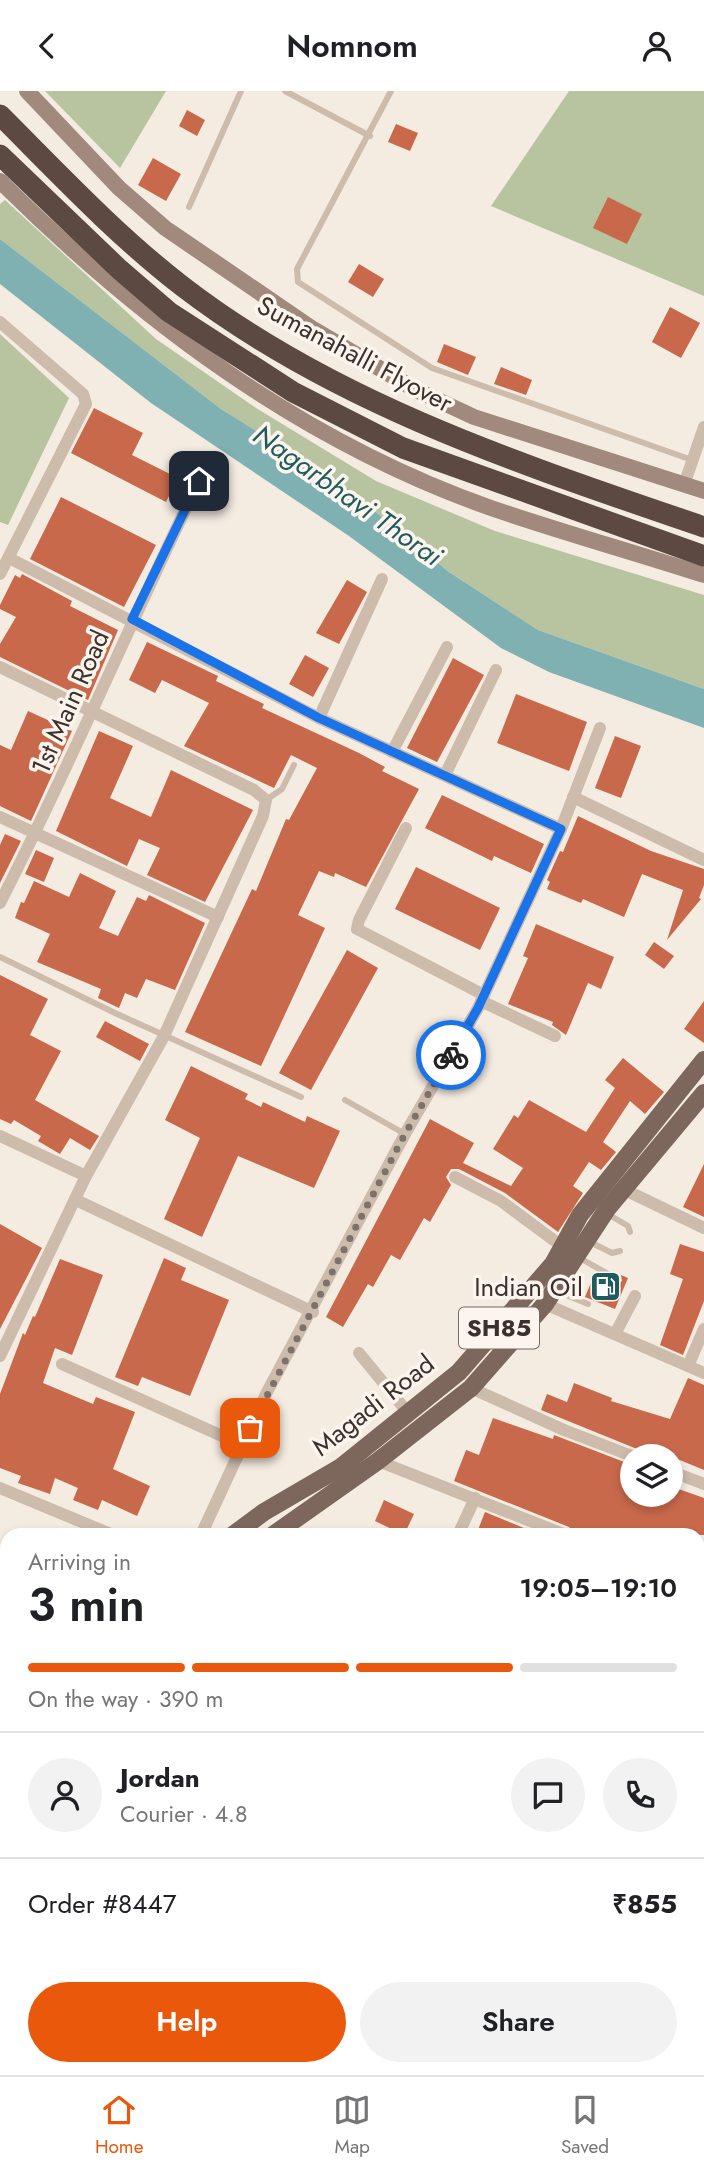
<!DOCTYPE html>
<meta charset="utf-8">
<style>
body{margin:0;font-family:Jost,sans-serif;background:#f2f2f2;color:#202124;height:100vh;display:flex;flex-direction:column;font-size:26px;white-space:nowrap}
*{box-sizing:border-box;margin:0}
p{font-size:23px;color:#757577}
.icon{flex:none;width:38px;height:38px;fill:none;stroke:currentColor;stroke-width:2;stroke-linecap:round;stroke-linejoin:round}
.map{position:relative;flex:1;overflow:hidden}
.drawer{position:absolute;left:0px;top:1437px;width:705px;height:548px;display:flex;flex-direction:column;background:#fff;border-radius:21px 21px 0 0;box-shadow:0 4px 10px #0003}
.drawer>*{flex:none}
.fabs{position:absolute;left:620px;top:1353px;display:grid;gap:14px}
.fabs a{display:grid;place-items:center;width:63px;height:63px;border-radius:50%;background:#fff;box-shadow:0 4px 10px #0003;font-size:35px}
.pin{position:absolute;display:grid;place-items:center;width:60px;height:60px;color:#fff;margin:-30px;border-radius:14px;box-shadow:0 4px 10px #0006}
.courier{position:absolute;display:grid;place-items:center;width:70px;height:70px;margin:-35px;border:5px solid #1a73e8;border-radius:50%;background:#fff;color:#222;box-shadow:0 2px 9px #0007}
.head em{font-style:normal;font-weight:600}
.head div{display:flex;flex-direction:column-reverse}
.head{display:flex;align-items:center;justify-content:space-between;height:119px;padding:0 28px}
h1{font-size:46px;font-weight:600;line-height:52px}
.bar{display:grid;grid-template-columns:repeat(4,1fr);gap:10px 7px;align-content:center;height:84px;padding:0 28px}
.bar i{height:9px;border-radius:5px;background:#e0e0e0}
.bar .current{background:#ea580c}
.bar p{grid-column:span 4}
.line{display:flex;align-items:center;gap:18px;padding:0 28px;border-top:2px solid #e0e0e0}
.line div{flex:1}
.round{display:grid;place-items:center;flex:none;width:74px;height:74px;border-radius:37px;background:#f2f2f2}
.cta{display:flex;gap:14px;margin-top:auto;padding:14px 28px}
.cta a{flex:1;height:80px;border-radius:42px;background:#ea580c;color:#fff;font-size:28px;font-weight:600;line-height:80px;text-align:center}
.cta a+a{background:#f2f2f2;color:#202124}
header{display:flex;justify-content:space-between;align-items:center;height:91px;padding:0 28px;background:#fff;font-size:32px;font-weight:600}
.menu{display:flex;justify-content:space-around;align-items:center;height:98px;border-top:2px solid #e0e0e0;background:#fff;font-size:19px;color:#757577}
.menu a{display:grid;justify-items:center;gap:4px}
.menu .current{color:#ea580c}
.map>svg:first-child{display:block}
</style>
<header><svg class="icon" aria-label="back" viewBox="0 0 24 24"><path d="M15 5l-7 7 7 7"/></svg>Nomnom<svg class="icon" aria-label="person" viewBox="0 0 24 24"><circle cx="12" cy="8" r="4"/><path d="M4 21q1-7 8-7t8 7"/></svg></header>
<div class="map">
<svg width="704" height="1984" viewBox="0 0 704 1984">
<rect width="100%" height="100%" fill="#f4ebe1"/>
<g fill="#b8c4a0">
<path d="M 45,0 L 166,0 L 120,77 Z"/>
<path d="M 569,0 L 704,0 L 704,205 L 491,115 Z"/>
<path d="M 5,109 L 156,248 L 256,317 L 376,390 L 495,440 L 704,504 L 704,598 L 538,539 L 449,481 L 343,394 L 221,318 L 0,148 L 0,113 Z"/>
<path d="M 0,243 L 69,307 L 8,434 L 0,431 Z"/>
</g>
<path fill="#7fb0b2" d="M 0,148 L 221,318 L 343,394 L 449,481 L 538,539 L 704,598 L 704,637 L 549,581 L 501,557 L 349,445 L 151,312 L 0,193 Z"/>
<g fill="#c8694b">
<path d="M 187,19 L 205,29 L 197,45 L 179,35 Z"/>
<path d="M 396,33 L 418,42 L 410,60 L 388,51 Z"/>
<path d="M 153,67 L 181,83 L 166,110 L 138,94 Z"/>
<path d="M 608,106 L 642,123 L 627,153 L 593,137 Z"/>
<path d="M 359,173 L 384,188 L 373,206 L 348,191 Z"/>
<path d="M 670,216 L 700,232 L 681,267 L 652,251 Z"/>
<path d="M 444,253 L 476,266 L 468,284 L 437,271 Z"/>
<path d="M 501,276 L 532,289 L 526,304 L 494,293 Z"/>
<path d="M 94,317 L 143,342 L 132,364 L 178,387 L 166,411 L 71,362 Z"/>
<path d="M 61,406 L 156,454 L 124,516 L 30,468 Z"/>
<path d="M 22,483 L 72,510 L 70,515 L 118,539 L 88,609 L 0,566 L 0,553 L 16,526 L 0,518 L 0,514 L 15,484 L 20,487 Z"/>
<path d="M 347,489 L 367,501 L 339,553 L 316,542 Z"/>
<path d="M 147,551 L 218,585 L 216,590 L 264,613 L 262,617 L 359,662 L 385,676 L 382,680 L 419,698 L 366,796 L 335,782 L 334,786 L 319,780 L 298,824 L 325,837 L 261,975 L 185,941 L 252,798 L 256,800 L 286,728 L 289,729 L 317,677 L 291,664 L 274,697 L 184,655 L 209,612 L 162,589 L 155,602 L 129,589 Z"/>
<path d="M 305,564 L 329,577 L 313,606 L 289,593 Z"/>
<path d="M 453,567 L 484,584 L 437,671 L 407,657 Z"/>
<path d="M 516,603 L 587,631 L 569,680 L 497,652 Z"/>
<path d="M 28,620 L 72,640 L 31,730 L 0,715 L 0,654 L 11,659 Z"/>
<path d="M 99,640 L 133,655 L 110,707 L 151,726 L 171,679 L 253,719 L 205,811 L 147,784 L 160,757 L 139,748 L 127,775 L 56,740 Z"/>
<path d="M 615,645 L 641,655 L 621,707 L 595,697 Z"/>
<path d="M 442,704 L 544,753 L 531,782 L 494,765 L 492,770 L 425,737 Z"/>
<path d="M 578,725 L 651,760 L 704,778 L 704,794 L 699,807 L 701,808 L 667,849 L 683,799 L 642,783 L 624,826 L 583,808 L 581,812 L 547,798 L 550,791 L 547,789 L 560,760 L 563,761 Z"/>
<path d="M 5,743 L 21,750 L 0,792 L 0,754 Z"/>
<path d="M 36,759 L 54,767 L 44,791 L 25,783 Z"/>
<path d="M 416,776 L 500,817 L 480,859 L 395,818 Z"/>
<path d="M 80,782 L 116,800 L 99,837 L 118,845 L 137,806 L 146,810 L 149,804 L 205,832 L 175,899 L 146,888 L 137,907 L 125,902 L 119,917 L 98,907 L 101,898 L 37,871 L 50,843 L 15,827 L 21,811 L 24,812 L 34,790 L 69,806 Z"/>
<path d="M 536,833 L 614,866 L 601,898 L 588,892 L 566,944 L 552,934 L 553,931 L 508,913 L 528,867 L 523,865 Z"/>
<path d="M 654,851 L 674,865 L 664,878 L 645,864 Z"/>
<path d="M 347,859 L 378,877 L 311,999 L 279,982 Z"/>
<path d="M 0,884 L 48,908 L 30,944 L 61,960 L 35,1009 L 99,1045 L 90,1059 L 70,1047 L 60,1063 L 38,1050 L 41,1045 L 14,1029 L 11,1033 L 0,1028 Z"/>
<path d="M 704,910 L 704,952 L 684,938 Z"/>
<path d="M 105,930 L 149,953 L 140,970 L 96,946 Z"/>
<path d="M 623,967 L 664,1001 L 645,1023 L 630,1010 L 603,1051 L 616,1061 L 601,1079 L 589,1071 L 573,1095 L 583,1102 L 558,1141 L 505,1102 L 459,1078 L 451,1078 L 446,1086 L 451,1094 L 430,1131 L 424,1127 L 400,1169 L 391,1164 L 373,1196 L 368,1193 L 343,1236 L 326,1226 L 430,1028 L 474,1052 L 463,1072 L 511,1095 L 523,1077 L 493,1058 L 514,1024 L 518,1027 L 529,1009 L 586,1041 L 615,997 L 605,989 Z"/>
<path d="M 191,975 L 248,1003 L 245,1008 L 261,1016 L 263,1011 L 305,1031 L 307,1025 L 340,1040 L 314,1097 L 238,1065 L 202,1146 L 164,1128 L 200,1047 L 165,1029 Z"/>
<path d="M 704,1073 L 704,1126 L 683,1116 Z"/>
<path d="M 0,1133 L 42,1157 L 0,1238 Z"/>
<path d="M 680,1153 L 704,1161 L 704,1210 L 683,1264 L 660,1254 L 683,1188 L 670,1183 Z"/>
<path d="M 164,1167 L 186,1177 L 181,1189 L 229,1209 L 190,1305 L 142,1286 L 138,1295 L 115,1286 Z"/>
<path d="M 60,1168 L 103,1184 L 72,1264 L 55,1257 L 43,1292 L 93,1313 L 96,1306 L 135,1321 L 113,1378 L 150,1395 L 137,1425 L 102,1409 L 98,1419 L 73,1409 L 78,1397 L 55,1387 L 50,1403 L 18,1392 L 21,1385 L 0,1377 L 0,1303 L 23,1242 L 25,1244 L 33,1225 L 35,1226 Z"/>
<path d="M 595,1182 L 616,1194 L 622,1190 L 621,1184 L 628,1187 L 615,1218 L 585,1206 Z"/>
<path d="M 688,1287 L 704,1294 L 704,1379 L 670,1365 L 657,1365 L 637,1358 L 541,1319 L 547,1303 L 567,1311 L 574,1292 L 612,1307 L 611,1310 L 670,1328 Z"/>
<path d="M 493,1327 L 553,1348 L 554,1344 L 632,1374 L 632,1404 L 670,1404 L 670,1395 L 704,1407 L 704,1444 L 588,1444 L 576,1439 L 575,1444 L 569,1436 L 454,1390 L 466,1359 L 479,1364 Z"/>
<path d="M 384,1409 L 414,1423 L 404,1444 L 375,1430 Z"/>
<path d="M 485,1421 L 541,1444 L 476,1444 Z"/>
</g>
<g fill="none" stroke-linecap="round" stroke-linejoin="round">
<g stroke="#cdbbac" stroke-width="6">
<path d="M 285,0 L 370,45"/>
<path d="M 391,0 L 297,178 L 298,191 L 432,277 L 692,369"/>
<path d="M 189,116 L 241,0"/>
<path d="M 266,709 L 282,698 L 294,674"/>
<path d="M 0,866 L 115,922 L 301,1006"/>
<path d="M 345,1009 L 405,1043"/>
<path d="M 606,1122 L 628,1135 L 630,1141"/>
<path d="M 590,1151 L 612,1162 L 620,1160"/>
<path d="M 578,1166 L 617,1188"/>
<path d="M 554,1199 L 588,1213"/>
<path d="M 0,1484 L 7,1487"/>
<path d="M 0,1567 L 7,1570"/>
<path d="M 0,1648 L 7,1650"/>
<path d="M 0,1726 L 7,1729"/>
</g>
<g stroke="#cdbbac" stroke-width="12">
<path d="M 0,231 L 83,303 L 86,313 L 0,483"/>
<path d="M 684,394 L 704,336"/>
<path d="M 9,467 L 319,627 L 561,738"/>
<path d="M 0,576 L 254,699 L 266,709 L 263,725 L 164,945 L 86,1085 L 0,1265"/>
<path d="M 319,627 L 382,488"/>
<path d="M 392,661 L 447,556"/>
<path d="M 445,684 L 496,579"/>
<path d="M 573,706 L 704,769"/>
<path d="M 0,726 L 218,826"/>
<path d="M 406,737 L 359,829 L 357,838 L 484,904"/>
<path d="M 0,812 C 71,673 131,530 199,390"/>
<path d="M 481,910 L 555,945"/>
<path d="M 0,1045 L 86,1085"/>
<path d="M 455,1086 L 501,1110 L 563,1156"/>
<path d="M 623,1098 L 704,1137"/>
<path d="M 76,1109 L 313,1221"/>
<path d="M 545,1213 L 704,1282"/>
<path d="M 615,1243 L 635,1205"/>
<path d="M 359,1262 L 409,1323"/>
<path d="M 62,1273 L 242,1354"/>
<path d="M 688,1275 L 704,1238"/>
<path d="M 471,1297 L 564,1339 L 632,1365"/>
<path d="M 378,1370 L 566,1444"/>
<path d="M 670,1380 L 704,1393"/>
<path d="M 0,1397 L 113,1444"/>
<path d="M 201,1444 L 267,1301 L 405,1043 L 478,917 L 561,738 L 600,637"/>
<path d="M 458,1444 L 475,1407"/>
<path d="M 698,1496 L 704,1498"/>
<path d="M 698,1707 L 704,1697"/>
<path d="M 0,1813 L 7,1816"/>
<path d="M 0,1853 L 7,1827"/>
<path d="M 698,1869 L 704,1857"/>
<path d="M 0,1877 L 7,1881"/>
<path d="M 698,1879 L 704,1882"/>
<path d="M 0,1929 L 7,1932"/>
<path d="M 102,1978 L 111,1984"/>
<path d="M 353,1984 L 358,1978"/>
<path d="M 448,1984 L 453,1978"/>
<path d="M 536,1984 L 540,1978"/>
<path d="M 626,1984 L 630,1978"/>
</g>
<g stroke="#a18a7d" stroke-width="16">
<path d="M 27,0 L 119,97 L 165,137 L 313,238 L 416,299 L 474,326 L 704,400"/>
<path d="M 0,90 C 142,231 301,350 491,417 C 561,441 633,461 704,484"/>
</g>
<g stroke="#7d675c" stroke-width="18">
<path d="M 233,1444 L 264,1421 L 341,1376 L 459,1281 L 553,1173 L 580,1124 L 704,969"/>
<path d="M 273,1444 L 378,1370 L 471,1297 L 545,1213 L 607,1118 L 704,1002"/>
<path d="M 275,1978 L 280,1984"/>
<path d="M 303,1978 L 307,1984"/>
</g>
<g stroke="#5c4a42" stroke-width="21">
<path d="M 0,24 C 59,83 116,144 182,195 C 335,313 523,374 704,436"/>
<path d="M 0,64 L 119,178 L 169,221 L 293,301 L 403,357 L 704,465"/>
</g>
</g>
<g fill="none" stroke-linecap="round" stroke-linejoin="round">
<path stroke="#7c716b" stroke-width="7" stroke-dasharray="0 12.6" d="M 250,1337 L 405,1043 L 451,964"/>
<path stroke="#1a73e8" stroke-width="9" d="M 199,390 L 132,528 L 319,627 L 561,738 L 478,917 L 451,964"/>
</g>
<defs>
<symbol id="fuel-square" viewBox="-11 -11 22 22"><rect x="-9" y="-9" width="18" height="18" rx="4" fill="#1f5a5e" stroke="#fbf5ee"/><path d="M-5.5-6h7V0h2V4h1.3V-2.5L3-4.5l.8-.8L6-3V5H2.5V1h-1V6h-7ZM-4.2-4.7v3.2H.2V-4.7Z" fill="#fff"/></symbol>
</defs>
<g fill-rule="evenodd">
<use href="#fuel-square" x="588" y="1178" width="35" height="35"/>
</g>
<g text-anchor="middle" stroke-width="7" stroke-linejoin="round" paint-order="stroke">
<rect fill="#fbf5ee" stroke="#756b66" stroke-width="2" x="459" y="1216.5" width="80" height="41" rx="5"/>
<g font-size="24" font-weight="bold" fill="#3b302b">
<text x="499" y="1245">SH85</text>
</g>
<g font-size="26" fill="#3b302b" stroke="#fbf5ee">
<text transform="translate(355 263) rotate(28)" y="9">Sumanahalli Flyover</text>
<text transform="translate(70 611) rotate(-66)" y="9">1st Main Road</text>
<text transform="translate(373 1314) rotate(-38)" y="9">Magadi Road</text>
</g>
<g font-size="26" fill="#3b302b" stroke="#fbf5ee" text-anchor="end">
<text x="583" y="1205">Indian Oil</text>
</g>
<g font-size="28" font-style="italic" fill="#1f5a5e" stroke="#fbf5ee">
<text transform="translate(348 404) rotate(35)" y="10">Nagarbhavi Thorai</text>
</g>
</g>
</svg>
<div class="fabs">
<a><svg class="icon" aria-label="layers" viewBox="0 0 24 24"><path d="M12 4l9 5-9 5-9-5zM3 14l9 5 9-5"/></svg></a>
</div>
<div class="pin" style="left:250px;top:1337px;background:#ea580c"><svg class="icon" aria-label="bag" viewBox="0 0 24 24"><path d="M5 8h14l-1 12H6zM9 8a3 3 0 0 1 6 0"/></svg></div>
<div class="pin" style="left:199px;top:390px;background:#1f2937"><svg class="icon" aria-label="home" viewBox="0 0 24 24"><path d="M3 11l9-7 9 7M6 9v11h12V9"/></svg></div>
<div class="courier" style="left:451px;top:964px"><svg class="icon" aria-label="bike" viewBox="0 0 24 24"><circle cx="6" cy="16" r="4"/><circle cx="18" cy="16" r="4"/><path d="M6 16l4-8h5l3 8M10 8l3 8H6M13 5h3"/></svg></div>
<section class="drawer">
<div class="head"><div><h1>3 min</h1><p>Arriving in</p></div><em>19:05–19:10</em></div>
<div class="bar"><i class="current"></i><i class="current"></i><i class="current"></i><i></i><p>On the way · 390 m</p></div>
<div class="line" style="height:126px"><a class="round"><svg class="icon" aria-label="person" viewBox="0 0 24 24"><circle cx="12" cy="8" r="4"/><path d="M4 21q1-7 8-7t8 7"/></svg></a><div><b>Jordan</b><p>Courier · 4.8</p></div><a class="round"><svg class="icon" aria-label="chat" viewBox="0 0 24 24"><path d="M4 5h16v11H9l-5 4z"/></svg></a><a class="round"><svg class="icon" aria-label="phone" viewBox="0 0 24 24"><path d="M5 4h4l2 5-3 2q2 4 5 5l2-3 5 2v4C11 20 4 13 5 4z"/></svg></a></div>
<div class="line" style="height:91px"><div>Order #8447</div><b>₹855</b></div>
<div class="cta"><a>Help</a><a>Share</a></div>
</section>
</div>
<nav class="menu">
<a class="current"><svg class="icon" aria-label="home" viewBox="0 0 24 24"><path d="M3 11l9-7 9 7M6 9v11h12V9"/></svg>Home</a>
<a><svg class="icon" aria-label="map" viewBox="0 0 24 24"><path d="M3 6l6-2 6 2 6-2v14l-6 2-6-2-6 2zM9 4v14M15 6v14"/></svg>Map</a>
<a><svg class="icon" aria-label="saved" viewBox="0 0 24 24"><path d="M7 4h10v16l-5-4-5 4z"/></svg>Saved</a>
</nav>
